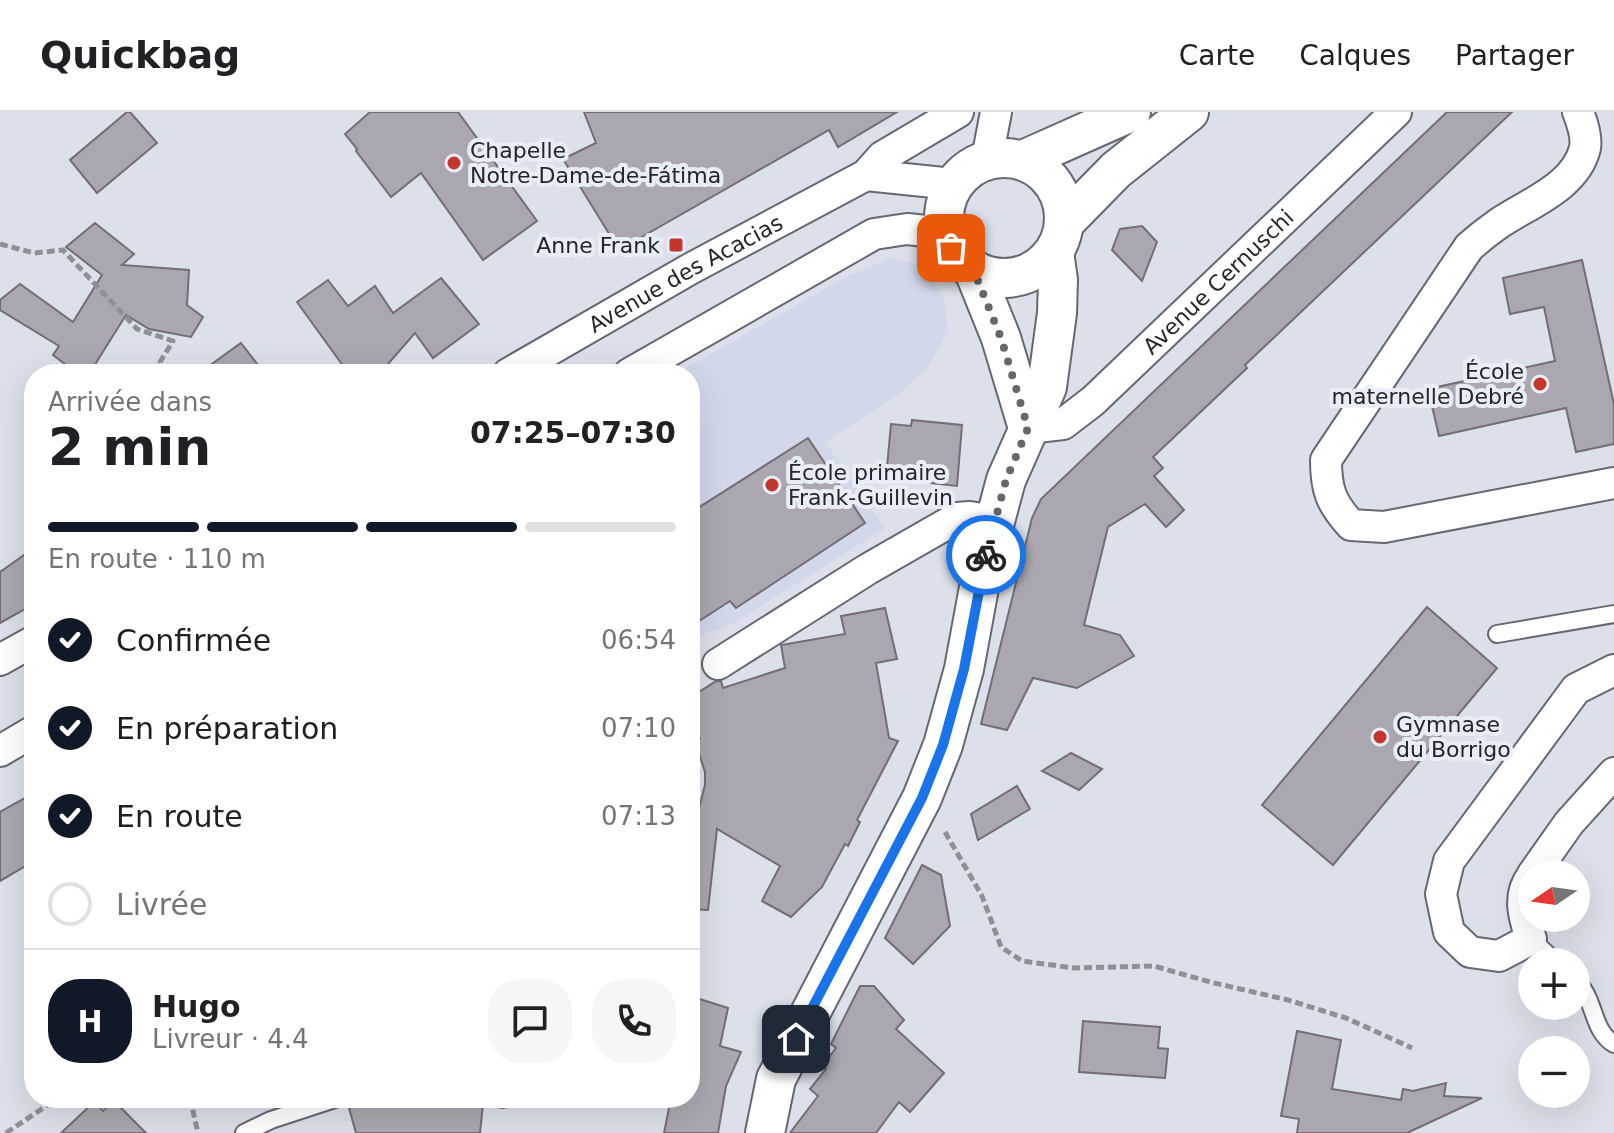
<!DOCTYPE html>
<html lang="fr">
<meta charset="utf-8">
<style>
body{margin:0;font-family:"DejaVu Sans",sans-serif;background:#f6f6f6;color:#202124;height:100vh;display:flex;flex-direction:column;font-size:30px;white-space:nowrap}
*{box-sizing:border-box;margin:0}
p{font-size:26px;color:#757577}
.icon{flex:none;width:44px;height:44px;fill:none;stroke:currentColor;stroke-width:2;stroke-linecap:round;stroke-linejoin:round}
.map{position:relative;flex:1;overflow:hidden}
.side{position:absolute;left:24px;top:252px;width:676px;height:744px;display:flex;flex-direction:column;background:#fff;border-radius:32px;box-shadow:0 8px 32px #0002}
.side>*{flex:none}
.needle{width:52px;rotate:257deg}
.fabs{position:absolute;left:1518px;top:748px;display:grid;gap:16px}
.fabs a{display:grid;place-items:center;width:72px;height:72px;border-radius:50%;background:#fff;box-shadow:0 8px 32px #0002;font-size:40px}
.pin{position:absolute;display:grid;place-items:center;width:68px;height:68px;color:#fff;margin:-34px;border-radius:16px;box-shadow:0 4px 12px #0006}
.courier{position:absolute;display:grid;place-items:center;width:80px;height:80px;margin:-40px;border:6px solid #1a73e8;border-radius:50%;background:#fff;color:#222;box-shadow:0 2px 10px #0007}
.head em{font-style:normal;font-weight:800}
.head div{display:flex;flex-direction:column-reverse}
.head{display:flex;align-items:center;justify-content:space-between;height:136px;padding:0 24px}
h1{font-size:52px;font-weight:800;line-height:60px}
.bar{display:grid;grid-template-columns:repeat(4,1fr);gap:12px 8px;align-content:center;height:96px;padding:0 24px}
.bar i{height:10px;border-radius:6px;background:#e0e0e0}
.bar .current{background:#111827}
.bar p{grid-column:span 4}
.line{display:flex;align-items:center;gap:20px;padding:0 24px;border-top:2px solid #e0e0e0}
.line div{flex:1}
.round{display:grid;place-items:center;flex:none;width:84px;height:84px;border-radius:32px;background:#f6f6f6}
ol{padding:0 24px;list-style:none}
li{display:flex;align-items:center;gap:24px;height:88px}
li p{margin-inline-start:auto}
li .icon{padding:8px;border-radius:50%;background:#111827;color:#fff;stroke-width:4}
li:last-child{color:#757577}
li i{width:44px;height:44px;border:4px solid #e0e0e0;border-radius:50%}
header{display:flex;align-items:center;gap:48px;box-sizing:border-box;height:112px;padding:0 40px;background:#fff;border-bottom:2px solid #e0e0e0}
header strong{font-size:38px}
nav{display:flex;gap:44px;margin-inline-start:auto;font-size:28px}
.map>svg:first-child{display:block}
</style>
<header>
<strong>Quickbag</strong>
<nav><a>Carte</a><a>Calques</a><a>Partager</a></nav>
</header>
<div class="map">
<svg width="1614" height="1021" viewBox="0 0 1614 1021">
<rect width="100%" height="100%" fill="#dce0ea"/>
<path fill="#d2d8ea" d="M 891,146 L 918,153 L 944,186 L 948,219 L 927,256 L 898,283 L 825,330 L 885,416 L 729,514 L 690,526 L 690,262 L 675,262 L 846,165 Z"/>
<g fill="#aba7b0" stroke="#726d76" stroke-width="2">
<path d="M 127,0 L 130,0 L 157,31 L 97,81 L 70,48 Z"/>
<path d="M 370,0 L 458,0 L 537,109 L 483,148 L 421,61 L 391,85 L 356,39 L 357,37 L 345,22 Z"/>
<path d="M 584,0 L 897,0 L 838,35 L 829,18 L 619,138 L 563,47 L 596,31 Z"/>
<path d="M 1447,0 L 1512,0 L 1245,253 L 1247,256 L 1153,345 L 1163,356 L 1154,364 L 1184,398 L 1166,415 L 1145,392 L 1108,415 L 1084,513 L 1120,523 L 1134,544 L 1077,576 L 1033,566 L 1007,618 L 981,612 L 1032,406 L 1041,387 Z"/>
<path d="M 95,111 L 134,142 L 122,153 L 189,158 L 187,193 L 203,205 L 191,225 L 149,217 L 126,203 L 89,262 L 78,262 L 53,243 L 59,234 L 0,198 L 0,188 L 20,172 L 73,210 L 102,163 L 66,135 Z"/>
<path d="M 1142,114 L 1157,130 L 1142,169 L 1112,138 L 1120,117 Z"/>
<path d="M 1582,148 L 1614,292 L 1614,332 L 1576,340 L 1566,296 L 1439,324 L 1428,277 L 1555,249 L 1544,195 L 1510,202 L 1503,166 Z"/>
<path d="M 441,166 L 479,212 L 433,246 L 415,221 L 388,252 L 374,262 L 349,262 L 297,190 L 328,168 L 348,194 L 375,174 L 393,201 Z"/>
<path d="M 241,231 L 265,262 L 198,262 Z"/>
<path d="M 912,308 L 962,313 L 957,374 L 886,366 L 891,312 L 911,314 Z"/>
<path d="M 808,326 L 865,411 L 736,496 L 730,489 L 690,515 L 690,401 Z"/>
<path d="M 34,436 L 34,492 L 0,511 L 0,460 Z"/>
<path d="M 1427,495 L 1497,556 L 1333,753 L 1262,693 Z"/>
<path d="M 885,496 L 897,547 L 876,551 L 889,626 L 898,629 L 857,708 L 860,710 L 848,734 L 845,732 L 822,775 L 791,805 L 762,789 L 780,754 L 717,717 L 708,798 L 690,797 L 690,717 L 699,696 L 705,673 L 705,660 L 695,629 L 700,627 L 690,596 L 690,586 L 716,569 L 721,569 L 723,576 L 785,556 L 781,533 L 845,522 L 841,504 Z"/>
<path d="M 1071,641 L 1102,657 L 1079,678 L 1042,659 Z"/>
<path d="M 1017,674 L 1030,697 L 978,728 L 971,702 Z"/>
<path d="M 34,681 L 34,749 L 0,769 L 0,700 Z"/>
<path d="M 922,753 L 941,763 L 950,814 L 913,852 L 885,826 Z"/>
<path d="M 860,874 L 874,874 L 904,908 L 896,917 L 944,961 L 910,1000 L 899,990 L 876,1021 L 790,1021 L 818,984 L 810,977 L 826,957 L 822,954 L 836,936 L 831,932 Z"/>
<path d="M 690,884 L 728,896 L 720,934 L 741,940 L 726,974 L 718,1021 L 664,1021 L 671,986 L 690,986 Z"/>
<path d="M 1083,909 L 1160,915 L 1158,936 L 1168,937 L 1165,966 L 1079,960 Z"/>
<path d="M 1297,919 L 1341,928 L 1332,977 L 1401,988 L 1403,977 L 1413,979 L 1446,971 L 1444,984 L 1482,986 L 1407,1021 L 1297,1021 L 1299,1007 L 1281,1004 Z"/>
<path d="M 388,986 L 423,986 L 483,992 L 480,1021 L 356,1021 L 349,996 Z"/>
<path d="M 95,989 L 103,999 L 114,989 L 146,1021 L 61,1021 Z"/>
</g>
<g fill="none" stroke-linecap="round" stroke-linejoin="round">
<defs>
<g id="service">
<path d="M 1497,522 L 1614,502"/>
<path d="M 1531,827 L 1556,850"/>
<path d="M 1576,869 C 1596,887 1591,918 1614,932"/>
<path d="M 499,986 L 503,987"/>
<path d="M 244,1021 L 271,1008 L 338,986"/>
</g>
<g id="minor">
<path d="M 1578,0 C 1582,10 1587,25 1585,36 C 1576,75 1527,92 1498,112 C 1488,119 1478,127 1469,135 L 1326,348 C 1326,378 1331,391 1351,413 L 1384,415 L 1614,371"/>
<path d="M 987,47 L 996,0"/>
<path d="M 866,63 L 953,72"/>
<path id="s1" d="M 508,262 L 690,157 L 866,63 L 882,45 L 958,0"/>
<path d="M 629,262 L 874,122 L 907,117 L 945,121"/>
<path id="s2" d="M 1028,316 L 1063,312 L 1093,289 L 1396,0"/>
<path d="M 0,548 L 34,529"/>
<path d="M 718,552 L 868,457 L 957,406 L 970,405 L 995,409"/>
<path d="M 0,639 L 34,619"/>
<path d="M 1533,762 L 1569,711 L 1614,661"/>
<path d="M 1532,764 C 1517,784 1524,805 1531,827 L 1499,844 L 1470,840 L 1449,820 L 1441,782 L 1449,749 L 1576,577 L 1614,558"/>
</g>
<g id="tertiary">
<circle cx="1004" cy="106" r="60"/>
<path d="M 1023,48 L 1131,0"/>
<path d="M 1064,111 L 1116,58 L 1189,0"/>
<path d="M 974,159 L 1001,226 L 1028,316"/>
<path d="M 765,1021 L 776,967 L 922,686 L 943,633 L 964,557 L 983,454 L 1006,368 L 1047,275 L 1057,201 L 1058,168 L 1054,140"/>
</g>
</defs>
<use href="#service" stroke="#656871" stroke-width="20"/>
<use href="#minor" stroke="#656871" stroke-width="34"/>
<use href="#tertiary" stroke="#656871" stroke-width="42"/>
<g stroke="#8e9098" stroke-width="5" stroke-dasharray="8 4" stroke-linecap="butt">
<path d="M 0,132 L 34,141 L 63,138 L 137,217 L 173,229 L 160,250 L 163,262"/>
<path d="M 690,582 L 700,575"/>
<path d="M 690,638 L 694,671 L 690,692"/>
<path d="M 945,720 L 982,784 L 1001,835 L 1022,849 L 1074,856 L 1154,854 L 1210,870 L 1288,888 L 1346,906 L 1412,936"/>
<path d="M 190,986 L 198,1021"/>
<path d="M 524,989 L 539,990 L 541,986"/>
<path d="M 6,1021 L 58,986"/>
</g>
<use href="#service" stroke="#fff" stroke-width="16"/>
<use href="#minor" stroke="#fff" stroke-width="30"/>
<use href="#tertiary" stroke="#fff" stroke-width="38"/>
</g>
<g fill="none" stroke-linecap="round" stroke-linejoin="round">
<path stroke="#65676d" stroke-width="8" stroke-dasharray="0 14.4" d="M 951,136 L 961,149 L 974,159 L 1001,226 L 1028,316 L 1006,368 L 986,443"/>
<path stroke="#1a73e8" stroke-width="10" d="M 796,927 L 922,686 L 943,633 L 964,557 L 986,443"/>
</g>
<g fill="#c3362b" stroke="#e9edf7" stroke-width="3">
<circle cx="454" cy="51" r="8"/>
<rect x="668" y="125" width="16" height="16" rx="4"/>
<circle cx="1540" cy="272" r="8"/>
<circle cx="772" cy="373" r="8"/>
<circle cx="1380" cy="625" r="8"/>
</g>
<g text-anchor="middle" stroke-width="8" stroke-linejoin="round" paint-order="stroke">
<g font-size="22" fill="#25262a" stroke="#e9edf7" text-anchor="start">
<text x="470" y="46">Chapelle<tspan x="470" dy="25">Notre-Dame-de-Fátima</tspan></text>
<text x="660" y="141" text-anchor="end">Anne Frank</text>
<text x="1524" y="267" text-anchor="end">École<tspan x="1524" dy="25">maternelle Debré</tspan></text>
<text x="788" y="368">École primaire<tspan x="788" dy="25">Frank-Guillevin</tspan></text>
<text x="1396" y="620">Gymnase<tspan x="1396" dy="25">du Borrigo</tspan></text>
</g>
<g font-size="22" fill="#25262a" stroke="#e9edf7">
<text dy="8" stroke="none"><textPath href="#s1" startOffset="204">Avenue des Acacias</textPath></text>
<text dy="8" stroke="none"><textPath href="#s2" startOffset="246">Avenue Cernuschi</textPath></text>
</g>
</g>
</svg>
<div class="fabs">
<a><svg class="needle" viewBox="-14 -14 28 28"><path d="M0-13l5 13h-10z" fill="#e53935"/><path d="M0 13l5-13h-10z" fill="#757577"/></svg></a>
<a>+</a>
<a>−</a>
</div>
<div class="pin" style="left:951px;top:136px;background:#ea580c"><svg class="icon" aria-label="bag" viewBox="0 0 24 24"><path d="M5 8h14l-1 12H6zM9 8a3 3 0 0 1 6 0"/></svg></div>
<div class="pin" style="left:796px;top:927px;background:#1f2937"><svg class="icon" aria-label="home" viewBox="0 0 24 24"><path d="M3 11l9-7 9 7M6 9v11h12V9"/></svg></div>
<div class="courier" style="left:986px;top:443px"><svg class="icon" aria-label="bike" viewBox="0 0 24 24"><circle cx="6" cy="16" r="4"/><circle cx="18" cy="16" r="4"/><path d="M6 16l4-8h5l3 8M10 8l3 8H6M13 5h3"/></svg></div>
<section class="side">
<div class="head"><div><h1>2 min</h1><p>Arrivée dans</p></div><em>07:25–07:30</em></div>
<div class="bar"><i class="current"></i><i class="current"></i><i class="current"></i><i></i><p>En route · 110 m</p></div>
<ol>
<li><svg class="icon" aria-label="check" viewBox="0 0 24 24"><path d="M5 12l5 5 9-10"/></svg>Confirmée<p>06:54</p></li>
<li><svg class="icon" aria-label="check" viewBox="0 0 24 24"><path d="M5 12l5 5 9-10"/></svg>En préparation<p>07:10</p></li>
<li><svg class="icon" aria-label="check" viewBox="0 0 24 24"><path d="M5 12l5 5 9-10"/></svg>En route<p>07:13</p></li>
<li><i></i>Livrée</li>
</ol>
<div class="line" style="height:144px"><b class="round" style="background:#111827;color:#fff">H</b><div><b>Hugo</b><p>Livreur · 4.4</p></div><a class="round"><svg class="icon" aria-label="chat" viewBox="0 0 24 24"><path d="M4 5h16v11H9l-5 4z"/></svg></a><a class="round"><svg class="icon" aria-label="phone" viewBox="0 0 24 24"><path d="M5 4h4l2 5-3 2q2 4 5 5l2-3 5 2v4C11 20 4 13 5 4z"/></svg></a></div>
</section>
</div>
